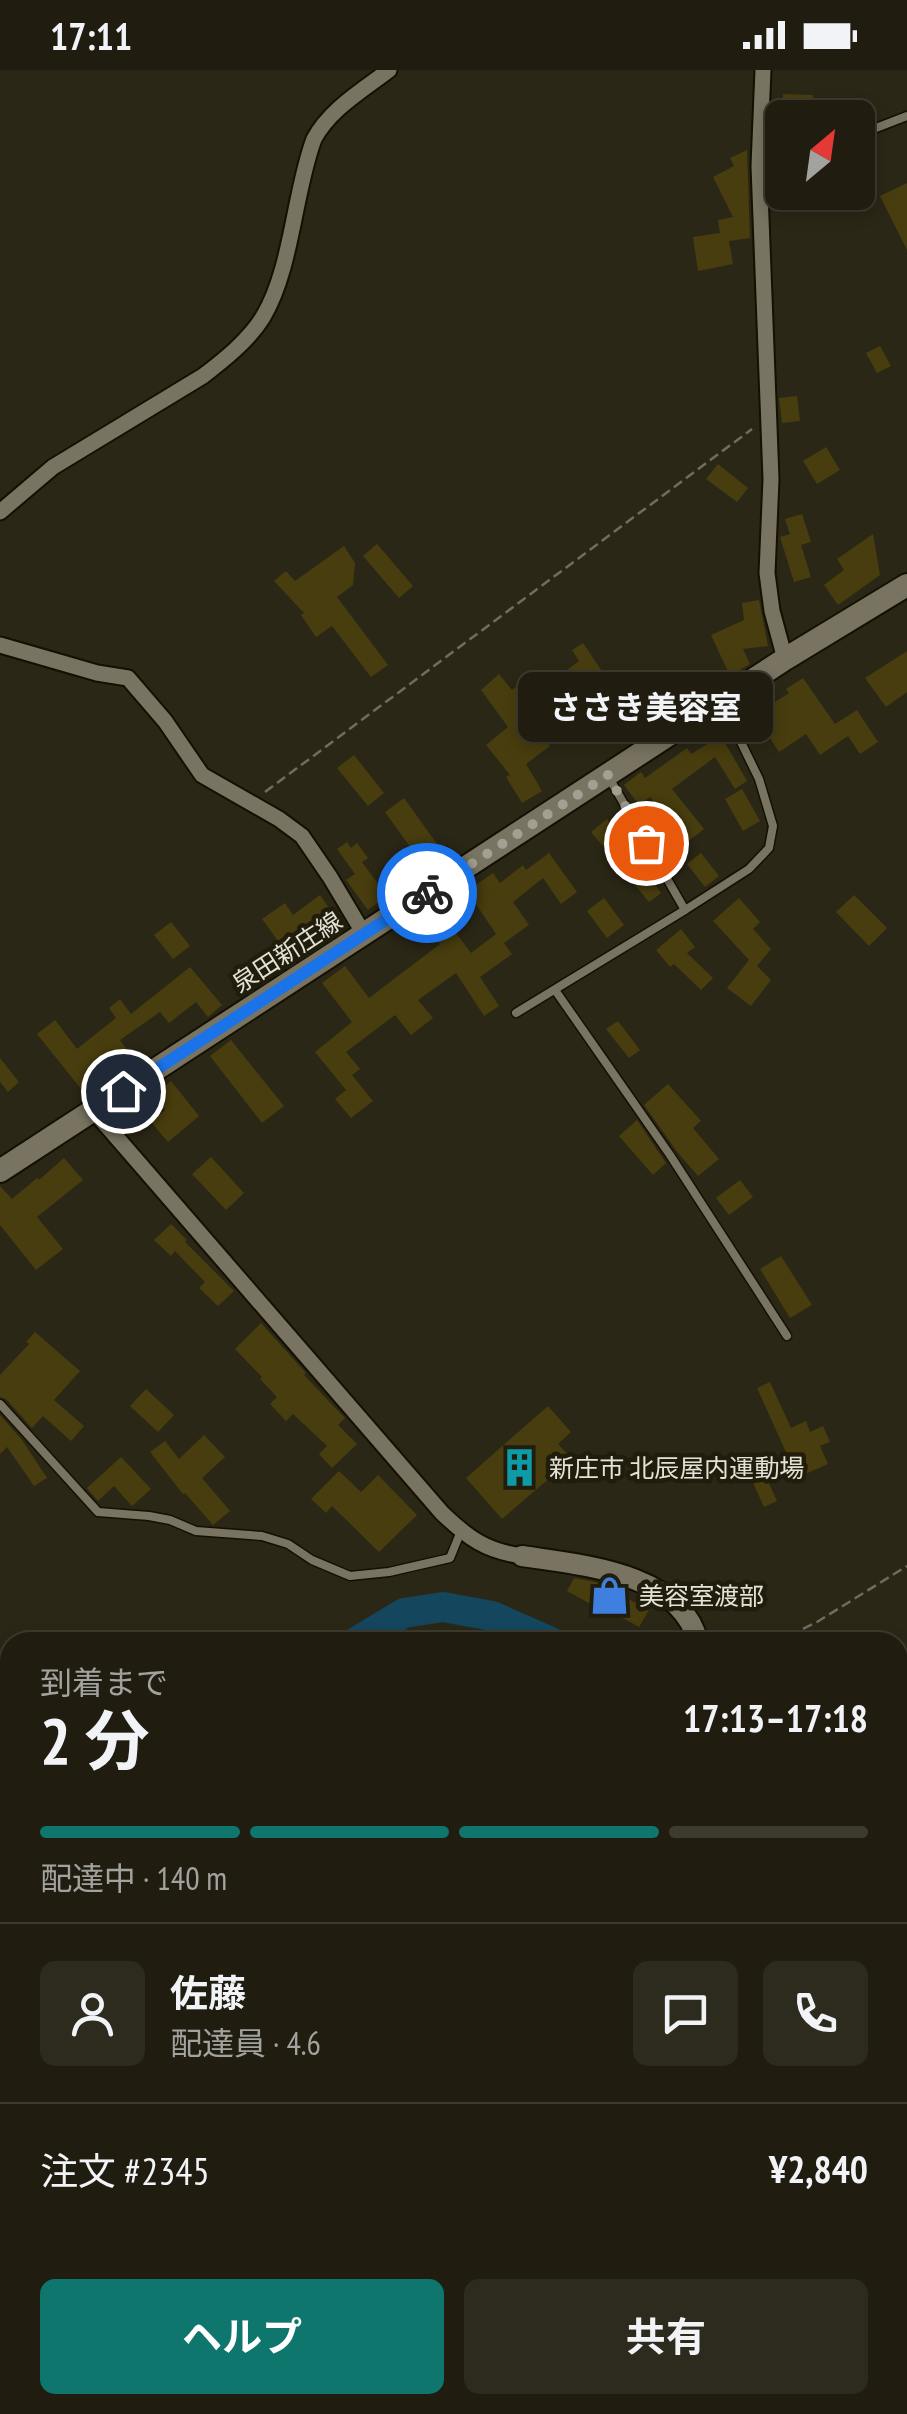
<!DOCTYPE html>
<html lang="ja">
<meta charset="utf-8">
<style>
body{margin:0;font-family:"PT Sans Narrow","Noto Sans JP",sans-serif;background:#2d2a1e;color:#f1f3f6;height:100vh;display:flex;flex-direction:column;font-size:38px;white-space:nowrap}
*{box-sizing:border-box;margin:0}
p{font-size:32px;color:#a2a29f}
.icon{flex:none;width:55px;height:55px;fill:none;stroke:currentColor;stroke-width:2;stroke-linecap:round;stroke-linejoin:round}
.map{position:relative;flex:1;overflow:hidden}
.side{position:absolute;left:0px;top:1562px;width:908px;height:782px;display:flex;flex-direction:column;background:#201d10;border-radius:30px 30px 0 0;box-shadow:0 5px 15px #0003,0 0 0 2px #3d3b30}
.side>*{flex:none}
.needle{width:65px;rotate:29deg}
.tools{position:absolute;left:765px;top:30px;display:grid;gap:20px}
.tools a{display:grid;place-items:center;width:110px;height:110px;border-radius:15px;background:#201d10;box-shadow:0 5px 15px #0003,0 0 0 2px #3d3b30;font-size:50px}
.pin{position:absolute;display:grid;place-items:center;width:85px;height:85px;color:#fff;margin:-42px;border:5px solid #fff;border-radius:50%;box-shadow:0 2px 10px #0007}
.courier{position:absolute;display:grid;place-items:center;width:100px;height:100px;margin:-50px;border:8px solid #1a73e8;border-radius:50%;background:#fff;color:#222;box-shadow:0 2px 12px #0007}
.bubble{position:absolute;height:70px;border-radius:15px;background:#201d10;box-shadow:0 5px 15px #0003,0 0 0 2px #3d3b30;font-size:32px;font-weight:700;line-height:70px;text-align:center}
.overview em{font-style:normal;font-weight:700}
.overview div{display:flex;flex-direction:column-reverse}
.overview{display:flex;align-items:center;justify-content:space-between;height:170px;padding:0 40px}
h1{font-size:65px;font-weight:700;line-height:75px}
.bar{display:grid;grid-template-columns:repeat(4,1fr);gap:15px 10px;align-content:center;height:120px;padding:0 40px}
.bar i{height:12px;border-radius:8px;background:#3d3b30}
.bar .current{background:#0f766e}
.bar p{grid-column:span 4}
.line{display:flex;align-items:center;gap:25px;padding:0 40px;border-top:2px solid #3d3b30}
.line div{flex:1}
.round{display:grid;place-items:center;flex:none;width:105px;height:105px;border-radius:15px;background:#2d2a1e}
.primary-button{display:flex;gap:20px;margin-top:auto;padding:20px 40px}
.primary-button a{flex:1;height:115px;border-radius:15px;background:#0f766e;color:#fff;font-size:40px;font-weight:700;line-height:115px;text-align:center}
.primary-button a+a{background:#2d2a1e;color:#f1f3f6}
.status{display:flex;justify-content:space-between;align-items:center;height:70px;padding:0 50px;background:#201d10;direction:ltr}
.status svg{height:28px;fill:currentColor}
.map>svg:first-child{display:block}
</style>
<div class="status"><b>17:11</b><svg viewBox="0 0 49 12"><path d="M0 12V9h3v3zM5 12V6h3v6zM10 12V3h3v9zM15 12V0h3v12zM26 1h20v11H26zM47 4h2v5h-2z"/></svg></div>
<div class="map">
<svg width="907" height="2344" viewBox="0 0 907 2344">
<rect width="100%" height="100%" fill="#2b2716"/>
<g fill="none" stroke-linecap="round" stroke-linejoin="round">
<g stroke="#14465d" stroke-width="30">
<path d="M 356,1572 L 404,1543 L 443,1537 L 492,1546 L 551,1572"/>
<path d="M 898,1619 L 907,1616"/>
<path d="M 0,1919 L 10,1913"/>
</g>
</g>
<g fill="#473d0e">
<path d="M 783,24 L 813,25 L 812,48 L 782,48 Z"/>
<path d="M 747,80 L 750,168 L 729,171 L 733,194 L 698,201 L 693,167 L 720,163 L 718,150 L 733,147 L 713,107 L 734,96 L 730,88 Z"/>
<path d="M 907,113 L 907,180 L 880,126 Z"/>
<path d="M 880,276 L 891,296 L 877,303 L 866,283 Z"/>
<path d="M 797,326 L 800,351 L 782,353 L 779,328 Z"/>
<path d="M 826,377 L 840,400 L 817,414 L 803,391 Z"/>
<path d="M 718,394 L 748,418 L 737,432 L 706,409 Z"/>
<path d="M 802,444 L 811,472 L 801,475 L 811,507 L 794,512 L 780,467 L 790,464 L 785,449 Z"/>
<path d="M 873,464 L 880,505 L 838,535 L 824,515 L 844,500 L 837,489 Z"/>
<path d="M 377,474 L 413,516 L 399,528 L 363,486 Z"/>
<path d="M 344,476 L 355,493 L 353,515 L 337,527 L 388,595 L 371,607 L 332,556 L 316,567 L 301,545 L 304,543 L 274,511 L 286,501 L 295,511 Z"/>
<path d="M 759,530 L 768,576 L 743,579 L 750,594 L 730,606 L 711,565 L 744,550 L 742,533 Z"/>
<path d="M 583,573 L 612,616 L 618,612 L 646,648 L 626,665 L 590,620 L 562,641 L 571,649 L 547,672 L 550,676 L 526,694 L 542,721 L 522,733 L 506,707 L 510,705 L 486,675 L 508,657 L 481,620 L 499,604 L 512,620 L 534,603 L 544,617 L 579,591 L 572,580 Z"/>
<path d="M 907,581 L 907,622 L 886,637 L 865,608 Z"/>
<path d="M 803,608 L 835,654 L 857,640 L 878,672 L 860,684 L 848,666 L 820,685 L 806,664 L 779,682 L 755,645 L 789,623 L 786,619 Z"/>
<path d="M 721,666 L 747,711 L 735,719 L 715,687 L 672,719 L 704,759 L 686,773 L 650,727 L 639,735 L 624,715 L 641,702 L 645,708 L 687,678 L 691,684 Z"/>
<path d="M 354,685 L 384,723 L 368,736 L 337,698 Z"/>
<path d="M 742,719 L 760,751 L 743,761 L 725,729 Z"/>
<path d="M 404,728 L 442,781 L 423,795 L 385,742 Z"/>
<path d="M 607,749 L 629,775 L 661,823 L 649,832 L 591,762 Z"/>
<path d="M 347,772 L 351,778 L 357,773 L 368,788 L 362,792 L 387,826 L 368,840 L 346,810 L 355,804 L 337,779 Z"/>
<path d="M 549,783 L 577,822 L 561,834 L 543,808 L 513,832 L 529,855 L 504,873 L 512,884 L 480,907 L 499,936 L 484,946 L 456,903 L 418,930 L 433,948 L 411,965 L 395,945 L 346,982 L 360,999 L 352,1005 L 373,1031 L 351,1048 L 335,1029 L 346,1020 L 315,982 L 352,952 L 322,913 L 345,896 L 369,928 L 440,874 L 424,853 L 440,842 L 471,883 L 496,864 L 467,821 L 493,803 L 500,813 L 523,795 L 526,800 Z"/>
<path d="M 701,783 L 719,806 L 705,817 L 687,794 Z"/>
<path d="M 320,825 L 342,856 L 292,890 L 262,849 L 285,833 L 293,845 Z"/>
<path d="M 854,825 L 887,858 L 869,876 L 836,842 Z"/>
<path d="M 604,828 L 624,855 L 607,868 L 587,841 Z"/>
<path d="M 739,828 L 760,852 L 753,859 L 771,879 L 757,896 L 771,910 L 751,936 L 727,918 L 749,890 L 713,851 Z"/>
<path d="M 171,852 L 190,876 L 173,889 L 154,865 Z"/>
<path d="M 681,859 L 695,877 L 687,883 L 713,908 L 701,920 L 674,894 L 670,897 L 656,880 Z"/>
<path d="M 190,897 L 222,935 L 208,947 L 196,932 L 169,953 L 160,942 L 120,970 L 136,992 L 117,1007 L 109,997 L 81,1019 L 37,964 L 55,950 L 77,979 L 116,948 L 109,938 L 120,929 L 131,944 Z"/>
<path d="M 618,951 L 640,980 L 629,988 L 606,959 Z"/>
<path d="M 231,970 L 284,1036 L 262,1053 L 210,986 Z"/>
<path d="M 0,988 L 19,1012 L 8,1022 L 0,1012 Z"/>
<path d="M 171,1011 L 199,1046 L 168,1072 L 151,1052 L 165,1040 L 153,1026 Z"/>
<path d="M 668,1014 L 701,1051 L 693,1058 L 719,1089 L 698,1106 L 678,1083 L 644,1035 Z"/>
<path d="M 637,1050 L 666,1093 L 653,1105 L 619,1066 Z"/>
<path d="M 211,1087 L 244,1123 L 226,1140 L 192,1104 Z"/>
<path d="M 64,1088 L 83,1110 L 37,1147 L 63,1179 L 36,1200 L 0,1155 L 0,1116 L 12,1129 L 37,1108 L 39,1110 Z"/>
<path d="M 740,1110 L 753,1127 L 729,1145 L 716,1128 Z"/>
<path d="M 171,1154 L 187,1170 L 185,1172 L 234,1221 L 218,1236 L 199,1218 L 205,1212 L 175,1181 L 171,1186 L 154,1170 Z"/>
<path d="M 781,1186 L 812,1235 L 790,1248 L 760,1199 Z"/>
<path d="M 261,1253 L 306,1303 L 304,1305 L 345,1348 L 338,1355 L 357,1374 L 332,1398 L 319,1384 L 327,1376 L 293,1344 L 286,1351 L 270,1334 L 277,1327 L 260,1309 L 262,1307 L 235,1279 Z"/>
<path d="M 35,1262 L 80,1301 L 54,1330 L 84,1356 L 71,1371 L 43,1346 L 32,1358 L 6,1329 L 0,1327 L 0,1305 L 29,1274 L 26,1272 Z"/>
<path d="M 770,1312 L 791,1358 L 806,1351 L 810,1362 L 823,1356 L 830,1372 L 820,1376 L 828,1394 L 803,1405 L 794,1386 L 789,1389 L 757,1318 Z"/>
<path d="M 146,1319 L 174,1345 L 158,1362 L 130,1336 Z"/>
<path d="M 548,1336 L 571,1362 L 558,1374 L 572,1389 L 502,1449 L 466,1408 Z"/>
<path d="M 0,1345 L 22,1370 L 47,1408 L 34,1416 L 7,1377 L 0,1384 Z"/>
<path d="M 204,1365 L 225,1387 L 202,1408 L 230,1441 L 213,1455 L 185,1423 L 183,1424 L 150,1382 L 165,1371 L 179,1389 Z"/>
<path d="M 121,1387 L 151,1419 L 132,1436 L 114,1416 L 98,1431 L 87,1418 Z"/>
<path d="M 763,1400 L 777,1431 L 764,1437 L 750,1406 Z"/>
<path d="M 339,1401 L 361,1422 L 378,1405 L 417,1445 L 379,1482 L 332,1436 L 326,1443 L 311,1429 Z"/>
<path d="M 574,1508 L 596,1512 L 649,1540 L 639,1557 L 614,1543 L 612,1546 L 567,1521 Z"/>
</g>
<g fill="none" stroke-linecap="round" stroke-linejoin="round">
<defs>
<g id="service">
<path d="M 858,65 L 907,46"/>
<path d="M 760,81 L 782,81"/>
<path d="M 608,706 L 685,840"/>
<path d="M 555,920 L 670,1085 L 787,1266"/>
<path d="M 516,943 L 685,840 L 749,799 L 769,778 L 773,756 L 759,709 L 738,666 L 720,638"/>
<path d="M 0,1334 L 98,1442 L 149,1446 L 170,1450 L 196,1461 L 262,1466 L 288,1474 L 312,1490 L 350,1506 L 389,1502 L 450,1488 L 461,1461"/>
<path d="M 815,2335 L 818,2344"/>
</g>
<g id="minor">
<path d="M 763,0 L 759,96 L 771,409 L 767,503 L 772,541 L 785,589"/>
<path d="M 0,442 L 53,397 L 203,306 C 224,290 249,270 263,247 C 292,199 294,122 314,69 C 330,39 363,20 389,0"/>
<path d="M 0,575 L 97,603 L 128,608 L 165,651 L 202,705 L 279,749 L 302,766 L 330,807 L 364,864"/>
<path d="M 93,1040 L 442,1443 C 468,1468 486,1481 522,1486"/>
<path d="M 898,1882 L 907,1879"/>
<path d="M 898,2087 L 907,2084"/>
<path d="M 0,2309 L 10,2312"/>
<path d="M 84,2335 L 104,2344"/>
</g>
<g id="tertiary">
<path d="M 522,1486 C 580,1495 681,1502 698,1572"/>
<path d="M 898,2315 L 907,2341"/>
</g>
<path id="secondary" d="M 0,1101 L 785,589 L 907,515"/>
</defs>
<use href="#service" stroke="#141002" stroke-width="11"/>
<use href="#minor" stroke="#141002" stroke-width="19"/>
<use href="#tertiary" stroke="#141002" stroke-width="24"/>
<use href="#secondary" stroke="#141002" stroke-width="26"/>
<g stroke="#716d5e" stroke-width="2.5" stroke-dasharray="10 5" stroke-linecap="butt">
<path d="M 265,722 L 752,359"/>
<path d="M 776,1572 L 817,1552 L 907,1496"/>
<path d="M 247,2335 L 267,2344"/>
<path d="M 177,2344 L 181,2335"/>
<path d="M 388,2344 L 392,2335"/>
<path d="M 576,2344 L 579,2335"/>
</g>
<use href="#service" stroke="#797461" stroke-width="8"/>
<use href="#minor" stroke="#797461" stroke-width="15"/>
<use href="#tertiary" stroke="#797461" stroke-width="20"/>
<use href="#secondary" stroke="#797461" stroke-width="22"/>
</g>
<g fill="none" stroke-linecap="round" stroke-linejoin="round">
<path stroke="#a3a093" stroke-width="10" stroke-dasharray="0 18" d="M 427,823 L 608,705 L 646,773"/>
<path stroke="#1a73e8" stroke-width="12" d="M 123,1021 L 427,823"/>
</g>
<defs>
<symbol id="building-bare" viewBox="-9 -9 18 18"><path d="M-4-6H4V6H1V3H-1V6H-4ZM-2.5-4.3h1.7v1.8h-1.7ZM.8-4.3h1.7v1.8H.8ZM-2.5-1h1.7V.8h-1.7ZM.8-1h1.7V.8H.8Z" fill="#0f9aa8" stroke="#211d0d" stroke-width="2.5" paint-order="stroke"/></symbol>
<symbol id="shop-bare" viewBox="-9 -9 18 18"><path d="M-5-2.5h2.3a2.7 3.5 0 0 1 5.4 0H5L5.5 6h-11ZM-1.5-2.5h3a1.5 2.3 0 0 0-3 0Z" fill="#3f7fe0" stroke="#211d0d" stroke-width="2.5" paint-order="stroke"/></symbol>
</defs>
<g fill-rule="evenodd">
<use href="#building-bare" x="492" y="1370" width="55" height="55"/>
<use href="#shop-bare" x="582" y="1498" width="55" height="55"/>
</g>
<g text-anchor="middle" stroke-width="9" stroke-linejoin="round" paint-order="stroke">
<g font-size="25" fill="#e4e1d6" stroke="#211d0d">
<text transform="translate(287 882) rotate(-33)" y="9">泉田新庄線</text>
</g>
<g font-size="25" fill="#e4e1d6" stroke="#211d0d" text-anchor="start">
<text x="549" y="1407">新庄市 北辰屋内運動場</text>
<text x="639" y="1535">美容室渡部</text>
</g>
</g>
</svg>
<div class="tools">
<a><svg class="needle" viewBox="-14 -14 28 28"><path d="M0-13l5 13h-10z" fill="#e53935"/><path d="M0 13l5-13h-10z" fill="#a2a29f"/></svg></a>
</div>
<div class="pin" style="left:646px;top:773px;background:#ea580c"><svg class="icon" aria-label="bag" viewBox="0 0 24 24"><path d="M5 8h14l-1 12H6zM9 8a3 3 0 0 1 6 0"/></svg></div>
<div class="pin" style="left:123px;top:1021px;background:#1f2937"><svg class="icon" aria-label="home" viewBox="0 0 24 24"><path d="M3 11l9-7 9 7M6 9v11h12V9"/></svg></div>
<div class="courier" style="left:427px;top:823px"><svg class="icon" aria-label="bike" viewBox="0 0 24 24"><circle cx="6" cy="16" r="4"/><circle cx="18" cy="16" r="4"/><path d="M6 16l4-8h5l3 8M10 8l3 8H6M13 5h3"/></svg></div>
<div class="bubble" style="left:518px;top:602px;width:255px">ささき美容室</div>
<section class="side">
<div class="overview"><div><h1>2 分</h1><p>到着まで</p></div><em>17:13–17:18</em></div>
<div class="bar"><i class="current"></i><i class="current"></i><i class="current"></i><i></i><p>配達中 · 140 m</p></div>
<div class="line" style="height:180px"><a class="round"><svg class="icon" aria-label="person" viewBox="0 0 24 24"><circle cx="12" cy="8" r="4"/><path d="M4 21q1-7 8-7t8 7"/></svg></a><div><b>佐藤</b><p>配達員 · 4.6</p></div><a class="round"><svg class="icon" aria-label="chat" viewBox="0 0 24 24"><path d="M4 5h16v11H9l-5 4z"/></svg></a><a class="round"><svg class="icon" aria-label="phone" viewBox="0 0 24 24"><path d="M5 4h4l2 5-3 2q2 4 5 5l2-3 5 2v4C11 20 4 13 5 4z"/></svg></a></div>
<div class="line" style="height:130px"><div>注文 #2345</div><b>¥2,840</b></div>
<div class="primary-button"><a>ヘルプ</a><a>共有</a></div>
</section>
</div>
